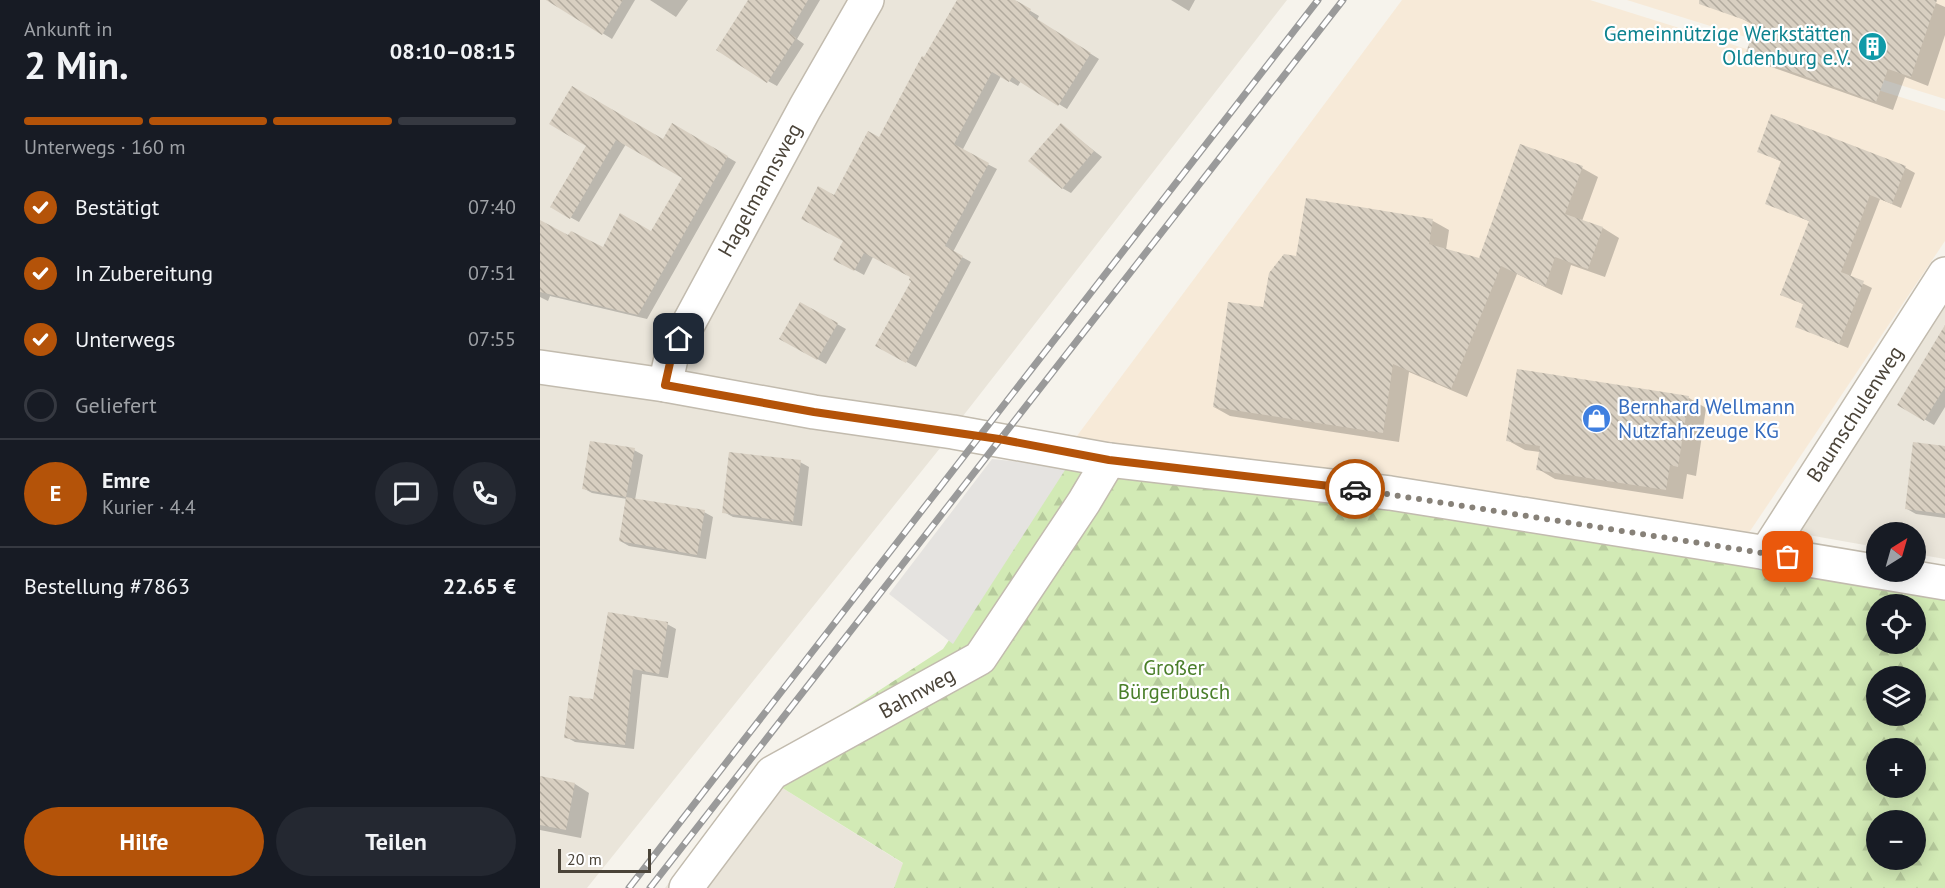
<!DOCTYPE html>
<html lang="de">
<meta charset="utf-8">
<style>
body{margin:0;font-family:"PT Sans",sans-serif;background:#242831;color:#f1f3f6;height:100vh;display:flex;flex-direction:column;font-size:22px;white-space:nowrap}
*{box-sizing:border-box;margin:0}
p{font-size:20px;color:#9ea1a6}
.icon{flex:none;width:33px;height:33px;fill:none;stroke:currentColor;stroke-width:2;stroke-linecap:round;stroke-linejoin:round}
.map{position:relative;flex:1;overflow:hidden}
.panel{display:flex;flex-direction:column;background:#171b24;width:540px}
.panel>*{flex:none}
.needle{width:39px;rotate:37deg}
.controls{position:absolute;left:1326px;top:522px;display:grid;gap:12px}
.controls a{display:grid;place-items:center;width:60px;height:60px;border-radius:50%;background:#171b24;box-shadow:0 3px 15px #0003;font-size:30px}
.scale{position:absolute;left:18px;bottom:15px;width:93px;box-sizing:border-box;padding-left:6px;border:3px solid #4b4439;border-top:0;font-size:16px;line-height:21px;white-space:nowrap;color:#4b4439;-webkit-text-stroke:4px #fff;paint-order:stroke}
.pin{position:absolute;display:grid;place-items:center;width:51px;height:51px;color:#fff;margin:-26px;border-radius:12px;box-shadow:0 3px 9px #0006}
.courier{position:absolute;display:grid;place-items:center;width:60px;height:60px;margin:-30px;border:4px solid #b45309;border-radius:50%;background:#fff;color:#222;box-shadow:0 2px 8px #0007}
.headline em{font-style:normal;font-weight:700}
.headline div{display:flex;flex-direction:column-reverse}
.headline{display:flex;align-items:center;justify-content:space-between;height:102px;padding:0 24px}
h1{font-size:39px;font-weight:700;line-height:45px}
.bar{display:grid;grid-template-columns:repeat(4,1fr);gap:9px 6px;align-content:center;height:72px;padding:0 24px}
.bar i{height:8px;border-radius:4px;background:#363941}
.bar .current{background:#b45309}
.bar p{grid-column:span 4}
.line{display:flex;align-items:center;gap:15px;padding:0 24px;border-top:2px solid #363941}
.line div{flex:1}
.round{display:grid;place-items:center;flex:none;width:63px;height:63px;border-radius:32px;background:#242831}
ol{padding:0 24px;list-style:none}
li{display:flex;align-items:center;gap:18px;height:66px}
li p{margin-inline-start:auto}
li .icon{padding:6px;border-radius:50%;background:#b45309;color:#fff;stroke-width:4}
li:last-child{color:#9ea1a6}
li i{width:33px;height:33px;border:3px solid #363941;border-radius:50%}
.action{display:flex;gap:12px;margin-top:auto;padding:12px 24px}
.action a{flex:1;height:69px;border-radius:36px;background:#b45309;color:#fff;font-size:24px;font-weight:700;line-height:69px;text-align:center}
.action a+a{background:#242831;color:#f1f3f6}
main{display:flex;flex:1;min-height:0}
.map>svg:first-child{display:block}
</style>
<main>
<section class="panel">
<div class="headline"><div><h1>2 Min.</h1><p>Ankunft in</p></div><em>08:10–08:15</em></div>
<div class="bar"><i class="current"></i><i class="current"></i><i class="current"></i><i></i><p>Unterwegs · 160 m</p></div>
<ol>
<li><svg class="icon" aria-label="check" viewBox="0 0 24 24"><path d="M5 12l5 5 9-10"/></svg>Bestätigt<p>07:40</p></li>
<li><svg class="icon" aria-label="check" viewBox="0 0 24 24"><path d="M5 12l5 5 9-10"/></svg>In Zubereitung<p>07:51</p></li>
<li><svg class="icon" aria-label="check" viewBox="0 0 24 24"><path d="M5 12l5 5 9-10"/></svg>Unterwegs<p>07:55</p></li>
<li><i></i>Geliefert</li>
</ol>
<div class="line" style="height:108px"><b class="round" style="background:#b45309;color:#fff">E</b><div><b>Emre</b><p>Kurier · 4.4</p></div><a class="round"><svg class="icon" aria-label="chat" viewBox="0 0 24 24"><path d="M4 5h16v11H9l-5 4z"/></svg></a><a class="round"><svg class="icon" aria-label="phone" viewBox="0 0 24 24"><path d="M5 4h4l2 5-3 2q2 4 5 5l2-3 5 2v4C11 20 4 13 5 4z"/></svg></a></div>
<div class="line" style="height:78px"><div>Bestellung #7863</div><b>22.65 €</b></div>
<div class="action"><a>Hilfe</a><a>Teilen</a></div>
</section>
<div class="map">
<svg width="1405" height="888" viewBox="0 0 1405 888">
<defs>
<pattern id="forest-firs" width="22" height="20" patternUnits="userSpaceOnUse" patternTransform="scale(1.5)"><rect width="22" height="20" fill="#d2eab5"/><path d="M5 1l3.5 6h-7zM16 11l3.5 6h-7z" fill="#b6ca9c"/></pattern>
<pattern id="building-back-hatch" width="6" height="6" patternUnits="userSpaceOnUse" patternTransform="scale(1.5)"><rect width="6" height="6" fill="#d8cfc1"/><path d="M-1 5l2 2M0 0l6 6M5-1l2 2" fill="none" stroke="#b1aa9e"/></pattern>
</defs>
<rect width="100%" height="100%" fill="#f6f3ec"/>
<g fill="#eae5da">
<path d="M 0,0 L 747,0 L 423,416 L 413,432 L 47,888 L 0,888 Z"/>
<path d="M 1405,307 L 1405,559 L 1376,554 L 1376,532 L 1336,532 L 1336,547 L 1257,533 Z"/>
<path d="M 215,771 L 364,864 L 354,888 L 125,888 Z"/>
</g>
<g fill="#f7ead8">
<path d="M 862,0 L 1050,0 L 1405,111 L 1405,241 L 1198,549 L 525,452 Z"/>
<path d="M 1087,0 L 1405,0 L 1405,99 Z"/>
</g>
<path fill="url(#forest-firs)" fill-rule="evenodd" d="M 569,460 L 1405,590 L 1405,888 L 354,888 L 363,863 L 215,771 L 403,649 L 527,465 ZM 1336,604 L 1376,604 L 1376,644 L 1336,644 ZM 1336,676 L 1376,676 L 1376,716 L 1336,716 ZM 1336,748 L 1376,748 L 1376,788 L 1336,788 ZM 1336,820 L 1376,820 L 1376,860 L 1336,860 Z"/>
<path fill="#e5e3e0" d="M 452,459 L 527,467 L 413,644 L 349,594 Z"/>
<g fill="#0003">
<path d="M 13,0 L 95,0 L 72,39 L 12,2 Z"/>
<path d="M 110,0 L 148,0 L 136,17 Z"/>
<path d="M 210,0 L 280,0 L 257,39 L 264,44 L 237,86 L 228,81 Z"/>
<path d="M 419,0 L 472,0 L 499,16 L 497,20 L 559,59 L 527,109 L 481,81 L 478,86 L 461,76 L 422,151 L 457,169 L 413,252 L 431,262 L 376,367 L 337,346 L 373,280 L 372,277 L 333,257 L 324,275 L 295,259 L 305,241 L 294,197 L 340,139 Z"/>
<path d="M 631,0 L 655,0 L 649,11 Z"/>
<path d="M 1203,0 L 1389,0 L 1405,7 L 1405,35 L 1388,86 L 1365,77 L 1353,110 L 1223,64 L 1207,54 L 1217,27 L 1197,16 Z"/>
<path d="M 1232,116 L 1366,168 L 1375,173 L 1361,208 L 1340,199 L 1310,277 L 1332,288 L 1308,348 L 1256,326 L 1265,305 L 1242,294 L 1271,222 L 1227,203 L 1242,162 L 1218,151 Z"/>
<path d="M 11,123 L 123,141 L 133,125 L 196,162 L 107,319 L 10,296 L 8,301 L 0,297 L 0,221 L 29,237 L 64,249 L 112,233 L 144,177 L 86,144 L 39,222 L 12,207 L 48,145 Z"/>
<path d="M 521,125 L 562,157 L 531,193 L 522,188 Z"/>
<path d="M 1042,168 L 1058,177 L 1042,221 L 1063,228 L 1079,238 L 1065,277 L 1031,265 L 1022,295 L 977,274 L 927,397 L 869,372 L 859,442 L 690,416 L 674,407 L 725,309 L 758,257 L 767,199 L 893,221 L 909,230 L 906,250 L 940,260 Z"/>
<path d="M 261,304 L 306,329 L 286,364 L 241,338 Z"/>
<path d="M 1405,328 L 1405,407 L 1394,425 L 1359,404 Z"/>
<path d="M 1149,398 L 1166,408 L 1156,476 L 1147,474 L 1143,499 L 1015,479 L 998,469 L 1000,452 L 985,450 L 967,440 Z"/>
<path d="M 1375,444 L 1405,448 L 1405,518 L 1376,514 L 1367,509 Z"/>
<path d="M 94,450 L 103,455 L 95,500 L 164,512 L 173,517 L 166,559 L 89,546 L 80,541 L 87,499 L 52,493 L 43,488 Z"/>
<path d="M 260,462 L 269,467 L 262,526 L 193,517 L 184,512 Z"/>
<path d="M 127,624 L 136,629 L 128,678 L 102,674 L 94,749 L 35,742 L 26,737 L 54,701 Z"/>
<path d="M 0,777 L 35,784 L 49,793 L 41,838 L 0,830 Z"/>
</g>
<g fill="url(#building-back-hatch)">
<path d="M 6,0 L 83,0 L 62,35 Z"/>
<path d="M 208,0 L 268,0 L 249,33 L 256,38 L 227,83 L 176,50 Z"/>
<path d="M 417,0 L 475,0 L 491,9 L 489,14 L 551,53 L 518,106 L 472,77 L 469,82 L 452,72 L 414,144 L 449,163 L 405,246 L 423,256 L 366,363 L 335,346 L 371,281 L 369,280 L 370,277 L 324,253 L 314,271 L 293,260 L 303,241 L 261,219 L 278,186 L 294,195 L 328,131 L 339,137 L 382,56 L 384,57 Z"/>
<path d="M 1159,0 L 1397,0 L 1371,77 L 1348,69 L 1336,102 L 1205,55 L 1216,24 L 1159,4 Z"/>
<path d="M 32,86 L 123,139 L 132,123 L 188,156 L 98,315 L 0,292 L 0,220 L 28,235 L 31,231 L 63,247 L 80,213 L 111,231 L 142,178 L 76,140 L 30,219 L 10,207 L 46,146 L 9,124 Z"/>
<path d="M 1231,114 L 1366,166 L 1352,204 L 1330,195 L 1301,272 L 1324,281 L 1299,344 L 1255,327 L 1263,304 L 1240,295 L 1269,221 L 1225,204 L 1241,161 L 1217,152 Z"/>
<path d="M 521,123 L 554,151 L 522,189 L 488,161 Z"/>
<path d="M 980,144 L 1043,166 L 1025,214 L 1063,227 L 1048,269 L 1015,257 L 1005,287 L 961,266 L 911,389 L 853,364 L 843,433 L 673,407 L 688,302 L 723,307 L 729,273 L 744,254 L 756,256 L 766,198 L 893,219 L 889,244 L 939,258 Z"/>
<path d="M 260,302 L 298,323 L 277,360 L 239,339 Z"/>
<path d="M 1405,325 L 1405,387 L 1384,421 L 1357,405 Z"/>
<path d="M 977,369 L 1149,396 L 1138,467 L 1130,465 L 1126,490 L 996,470 L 1000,446 L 966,441 Z"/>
<path d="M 50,441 L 95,448 L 86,497 L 42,489 Z"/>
<path d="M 1373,442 L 1405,446 L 1405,514 L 1365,509 Z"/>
<path d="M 189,452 L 261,460 L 253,522 L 182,513 Z"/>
<path d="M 86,497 L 165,510 L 157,555 L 79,541 Z"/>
<path d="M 68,612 L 128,622 L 119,674 L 93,669 L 85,745 L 24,738 L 29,696 L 53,699 Z"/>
<path d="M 0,776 L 35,783 L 26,830 L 0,825 Z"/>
</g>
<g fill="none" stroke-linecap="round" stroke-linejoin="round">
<defs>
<g id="street">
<path d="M 0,367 L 125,385 L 274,412 L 413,432 L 569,460 L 850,493 L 1215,551 L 1405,583"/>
<path d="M 125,385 L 132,354 L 265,108 L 327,0"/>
<path d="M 1226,553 L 1405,274"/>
<path d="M 146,888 L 232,773 L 440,658 L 544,502 L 569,460"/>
</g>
</defs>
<use href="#street" stroke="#c2bbae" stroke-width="36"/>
<use href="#street" stroke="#fff" stroke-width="33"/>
<defs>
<g id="rail">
<path d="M 89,888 L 778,0"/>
<path d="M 110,888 L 803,0"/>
</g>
</defs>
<use href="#rail" stroke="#9a9a9a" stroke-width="7"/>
<use href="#rail" stroke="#fff" stroke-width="4.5" stroke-dasharray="14" stroke-linecap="butt"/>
</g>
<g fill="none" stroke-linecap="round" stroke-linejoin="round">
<path stroke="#878178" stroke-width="6" stroke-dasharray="0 10.8" d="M 815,489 L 1248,557"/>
<path stroke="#b45309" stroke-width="8" d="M 139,339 L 132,354 L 125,385 L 274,412 L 459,439 L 569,460 L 815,489"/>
</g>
<defs>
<symbol id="building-disc" viewBox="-11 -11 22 22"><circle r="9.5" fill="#0f9aa8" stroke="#fff"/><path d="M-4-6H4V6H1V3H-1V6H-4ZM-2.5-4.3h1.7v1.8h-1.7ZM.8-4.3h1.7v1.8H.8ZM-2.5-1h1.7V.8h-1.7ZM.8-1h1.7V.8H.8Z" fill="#fff"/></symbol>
<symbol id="shop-disc" viewBox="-11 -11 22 22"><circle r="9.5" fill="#3f7fe0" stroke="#fff"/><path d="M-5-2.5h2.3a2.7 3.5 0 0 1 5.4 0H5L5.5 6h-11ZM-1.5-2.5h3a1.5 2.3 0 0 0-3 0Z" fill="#fff"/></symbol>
</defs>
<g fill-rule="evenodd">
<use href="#building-disc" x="1316" y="30" width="33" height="33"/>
<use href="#shop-disc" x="1040" y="402" width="33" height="33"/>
</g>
<g text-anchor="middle" stroke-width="4.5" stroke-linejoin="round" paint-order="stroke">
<g font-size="21" fill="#0d838f" stroke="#fff" text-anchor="end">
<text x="1311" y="41">Gemeinnützige Werkstätten<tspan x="1311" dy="24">Oldenburg e.V.</tspan></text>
</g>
<g font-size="21" fill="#4b4439" stroke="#fff">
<text transform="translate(220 190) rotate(-61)" y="7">Hagelmannsweg</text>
<text transform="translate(1315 414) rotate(-57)" y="7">Baumschulenweg</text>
<text transform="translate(377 693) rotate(-29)" y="7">Bahnweg</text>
</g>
<g font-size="21" fill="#366cbe" stroke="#fff" text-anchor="start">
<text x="1078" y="414">Bernhard Wellmann<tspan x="1078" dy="24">Nutzfahrzeuge KG</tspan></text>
</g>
<g font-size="21" fill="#4a7f2a" stroke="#fff">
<text x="634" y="675">Großer<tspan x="634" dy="24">Bürgerbusch</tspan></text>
</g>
</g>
</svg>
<div class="controls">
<a><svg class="needle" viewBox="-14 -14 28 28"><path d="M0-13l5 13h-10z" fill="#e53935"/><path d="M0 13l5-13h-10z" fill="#9ea1a6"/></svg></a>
<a><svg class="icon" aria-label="locate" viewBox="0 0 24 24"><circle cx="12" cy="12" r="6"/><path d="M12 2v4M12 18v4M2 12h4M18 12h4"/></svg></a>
<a><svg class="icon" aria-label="layers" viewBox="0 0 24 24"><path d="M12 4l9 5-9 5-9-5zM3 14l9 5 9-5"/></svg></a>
<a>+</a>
<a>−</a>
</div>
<div class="scale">20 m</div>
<div class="pin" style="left:1248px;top:557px;background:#ea580c"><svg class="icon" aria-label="bag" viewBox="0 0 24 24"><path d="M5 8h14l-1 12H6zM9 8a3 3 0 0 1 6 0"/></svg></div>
<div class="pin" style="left:139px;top:339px;background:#1f2937"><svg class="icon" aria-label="home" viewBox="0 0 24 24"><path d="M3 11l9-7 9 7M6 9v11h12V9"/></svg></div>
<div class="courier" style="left:815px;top:489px"><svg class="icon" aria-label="car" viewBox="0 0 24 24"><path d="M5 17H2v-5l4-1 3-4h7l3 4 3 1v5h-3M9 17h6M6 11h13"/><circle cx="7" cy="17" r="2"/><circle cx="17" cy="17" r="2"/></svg></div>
</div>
</main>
